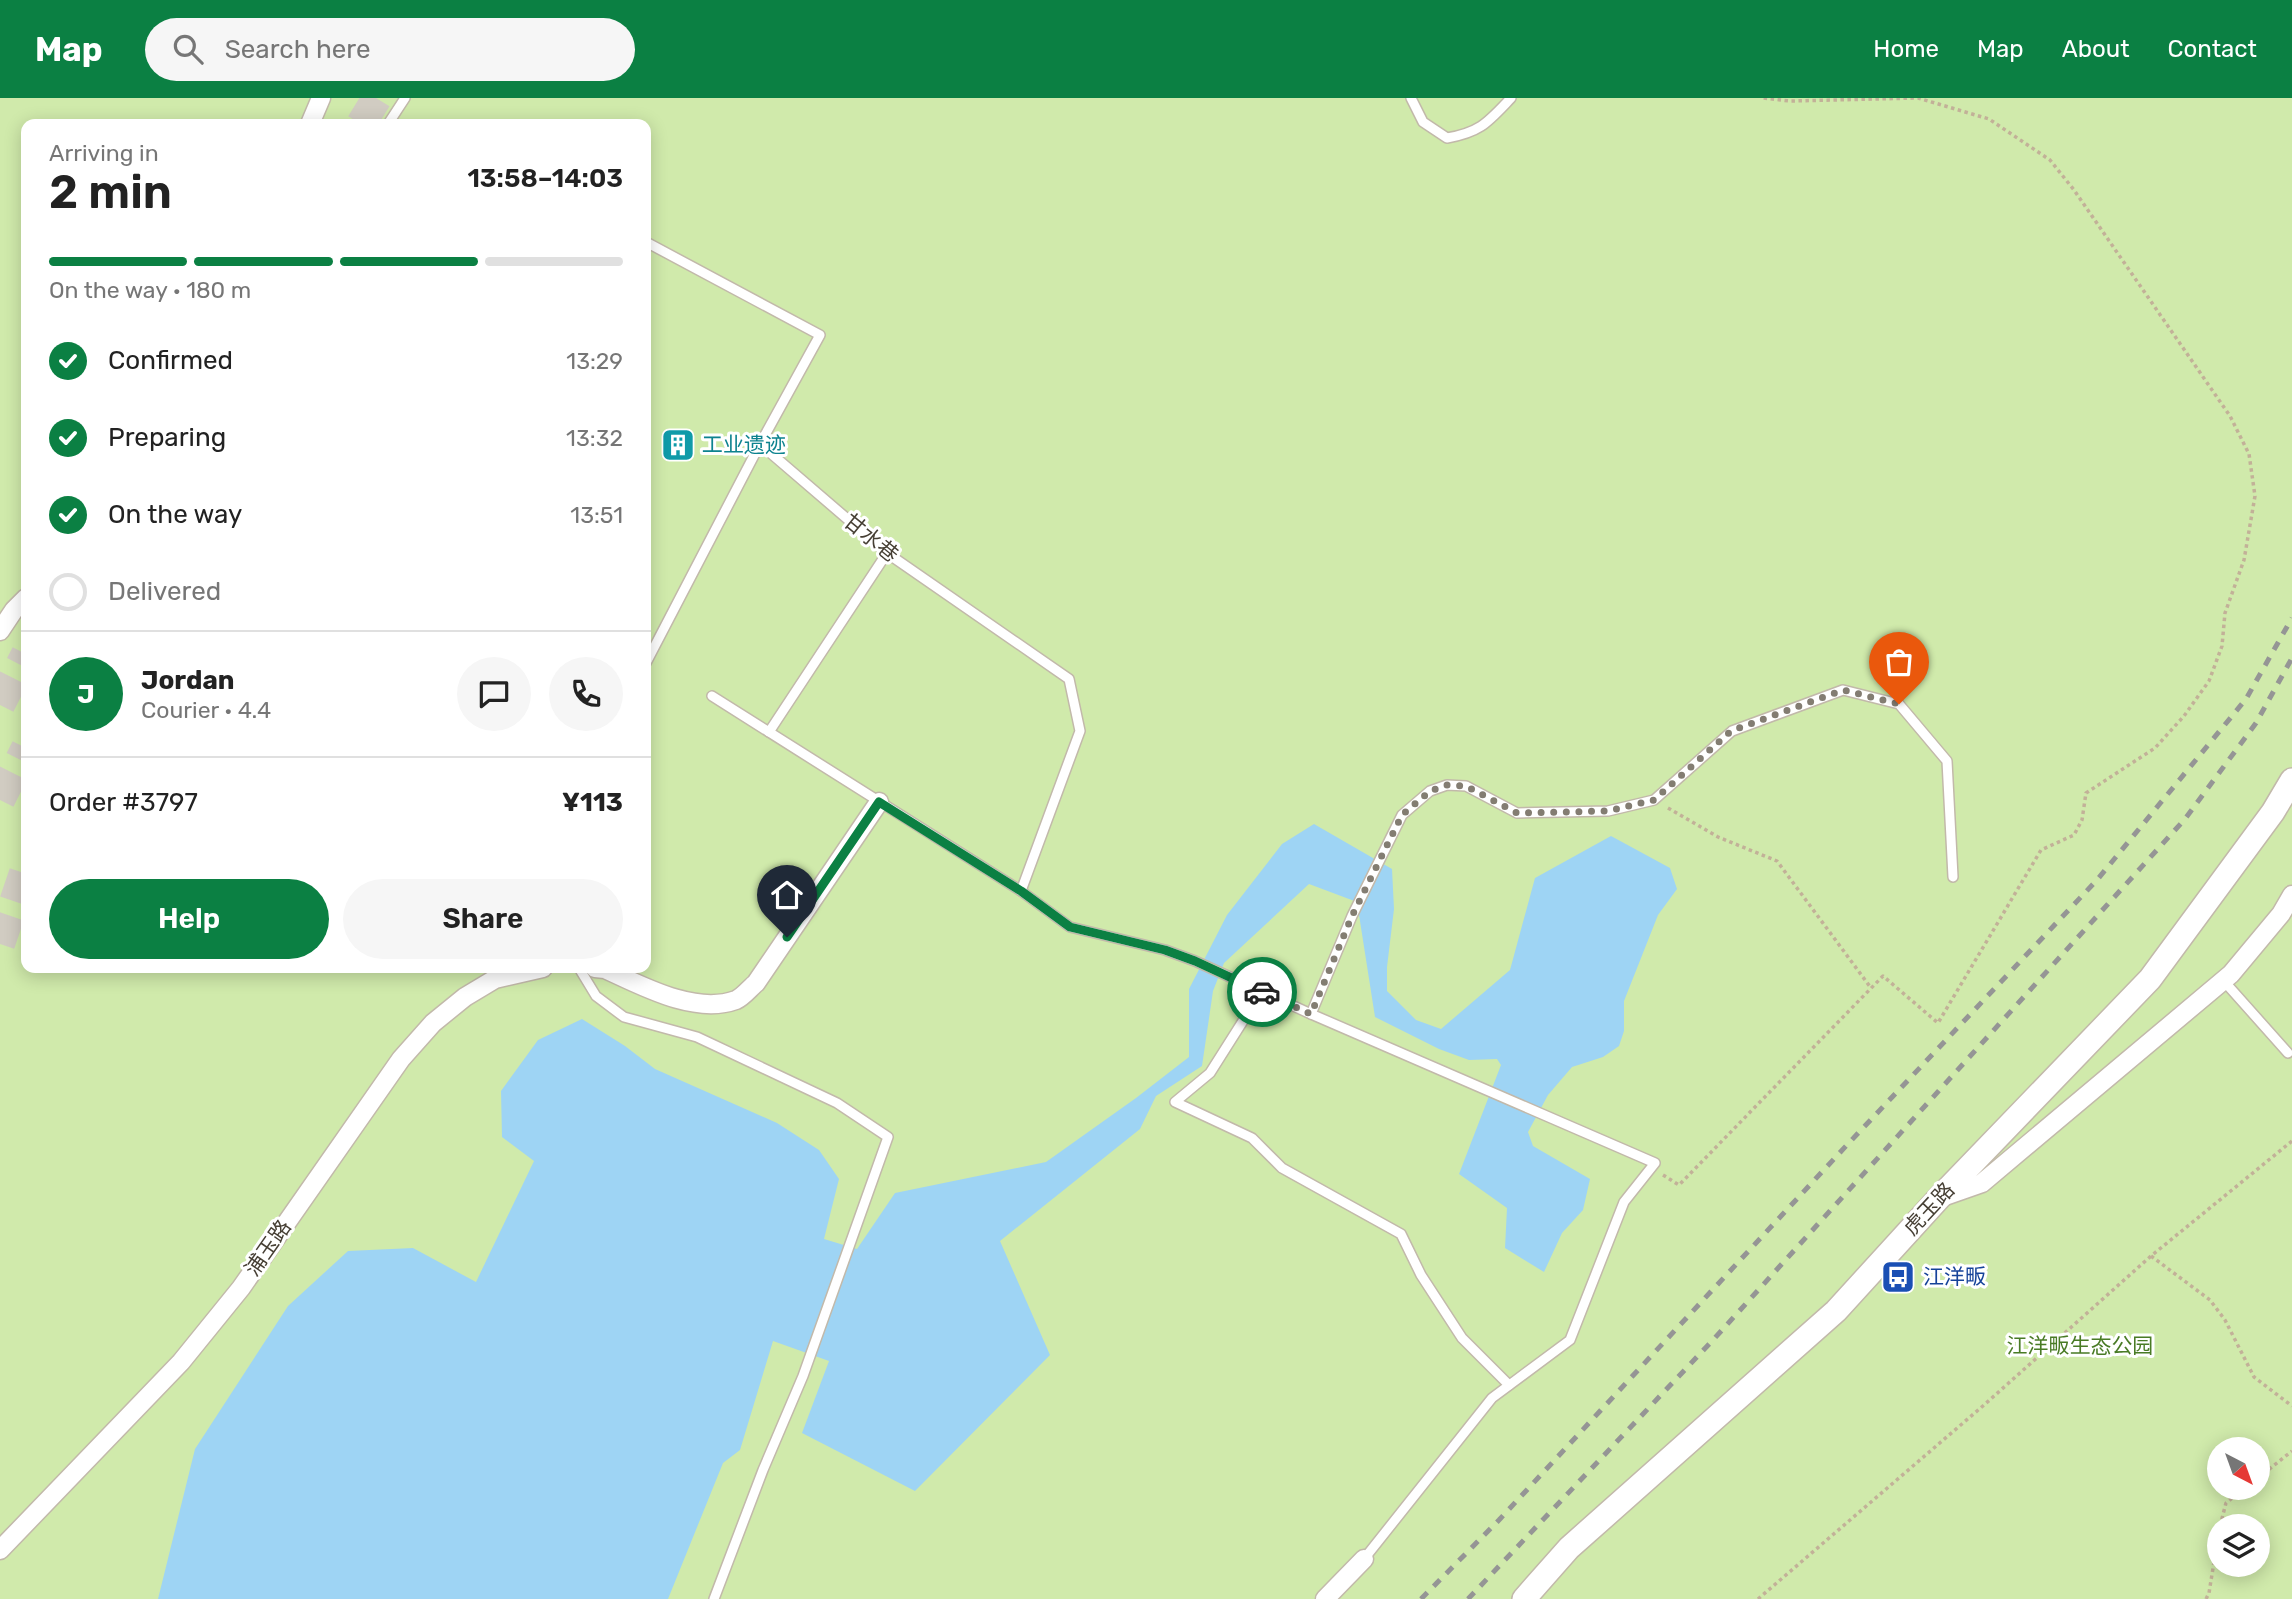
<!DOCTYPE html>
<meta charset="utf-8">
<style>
body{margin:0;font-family:Rubik,"Noto Sans SC",sans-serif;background:#f6f6f6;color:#222;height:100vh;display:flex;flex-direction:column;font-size:26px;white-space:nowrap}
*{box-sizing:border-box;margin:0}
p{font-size:23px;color:#767676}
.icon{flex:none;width:38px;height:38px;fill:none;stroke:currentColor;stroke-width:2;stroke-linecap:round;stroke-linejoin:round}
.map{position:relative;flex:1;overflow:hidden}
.details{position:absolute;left:21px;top:21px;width:630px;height:854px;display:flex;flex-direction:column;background:#fff;border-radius:14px;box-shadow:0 4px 18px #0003}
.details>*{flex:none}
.needle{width:46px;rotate:139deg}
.fabs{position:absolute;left:2207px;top:1339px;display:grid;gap:14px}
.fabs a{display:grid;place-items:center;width:63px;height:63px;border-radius:50%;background:#fff;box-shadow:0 4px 18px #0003;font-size:35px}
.pin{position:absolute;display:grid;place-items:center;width:60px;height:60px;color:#fff;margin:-72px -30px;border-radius:50% 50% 50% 0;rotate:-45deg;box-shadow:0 0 7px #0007}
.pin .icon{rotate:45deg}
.courier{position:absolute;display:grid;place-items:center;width:70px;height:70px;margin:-35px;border:5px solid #0b8043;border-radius:50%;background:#fff;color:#222;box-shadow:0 2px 9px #0007}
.headline em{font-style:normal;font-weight:600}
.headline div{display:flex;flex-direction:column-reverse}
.headline{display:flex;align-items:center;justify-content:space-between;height:119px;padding:0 28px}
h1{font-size:46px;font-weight:600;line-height:52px}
.bar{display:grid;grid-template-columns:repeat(4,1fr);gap:10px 7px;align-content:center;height:84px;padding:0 28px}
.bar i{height:9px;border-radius:5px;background:#e0e0e0}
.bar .active{background:#0b8043}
.bar p{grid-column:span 4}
.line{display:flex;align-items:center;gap:18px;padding:0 28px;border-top:2px solid #e0e0e0}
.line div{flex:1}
.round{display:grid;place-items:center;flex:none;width:74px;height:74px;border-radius:37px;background:#f6f6f6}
ol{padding:0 28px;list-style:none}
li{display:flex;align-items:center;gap:21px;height:77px}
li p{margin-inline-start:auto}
li .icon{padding:7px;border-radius:50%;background:#0b8043;color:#fff;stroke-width:4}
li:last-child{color:#767676}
li i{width:38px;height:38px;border:4px solid #e0e0e0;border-radius:50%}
.primary-button{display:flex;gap:14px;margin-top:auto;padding:14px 28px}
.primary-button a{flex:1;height:80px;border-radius:42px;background:#0b8043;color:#fff;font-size:28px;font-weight:600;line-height:80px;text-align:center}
.primary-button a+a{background:#f6f6f6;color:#222}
header{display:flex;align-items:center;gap:42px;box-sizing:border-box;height:98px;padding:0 35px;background:#0b8043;color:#fff}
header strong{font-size:33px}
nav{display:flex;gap:38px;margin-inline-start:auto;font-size:24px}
.search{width:490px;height:63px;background:#f6f6f6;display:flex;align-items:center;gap:18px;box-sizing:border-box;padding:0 24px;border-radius:38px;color:#767676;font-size:26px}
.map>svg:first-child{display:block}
</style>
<header>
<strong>Map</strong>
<div class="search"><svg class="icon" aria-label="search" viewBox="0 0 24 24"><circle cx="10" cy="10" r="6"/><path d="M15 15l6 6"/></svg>Search here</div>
<nav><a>Home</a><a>Map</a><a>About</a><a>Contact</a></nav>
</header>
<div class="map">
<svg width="2292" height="1501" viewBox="0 0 2292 1501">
<rect width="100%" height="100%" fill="#f4efe5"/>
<path fill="#d0eaab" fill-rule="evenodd" d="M 0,0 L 2292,0 L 2292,1501 L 0,1501 ZM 26,26 L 646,26 L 646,870 L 26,870 ZM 2219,1351 L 2258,1351 L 2258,1390 L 2219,1390 ZM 2219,1428 L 2258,1428 L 2258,1466 L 2219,1466 Z"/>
<path fill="#9ed4f4" d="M 1314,726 L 1392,771 L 1394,811 L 1387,869 L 1387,893 L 1416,922 L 1441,931 L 1510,872 L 1535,780 L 1611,738 L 1670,770 L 1677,791 L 1658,817 L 1624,903 L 1624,933 L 1619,948 L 1603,959 L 1572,969 L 1548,997 L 1528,1034 L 1533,1048 L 1590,1081 L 1583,1112 L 1562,1135 L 1544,1174 L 1505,1150 L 1507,1110 L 1459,1076 L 1501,967 L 1497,961 L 1469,962 L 1439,951 L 1375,919 L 1357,804 L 1309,786 L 1224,865 L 1213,893 L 1202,968 L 1156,998 L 1140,1031 L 1000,1143 L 1050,1257 L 915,1393 L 802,1335 L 829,1263 L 773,1243 L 740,1352 L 723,1365 L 668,1501 L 158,1501 L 195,1351 L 288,1208 L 348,1153 L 413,1150 L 476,1184 L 534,1063 L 502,1039 L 501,993 L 538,942 L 582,921 L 625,948 L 655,971 L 777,1025 L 819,1052 L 839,1081 L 824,1141 L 857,1151 L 895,1095 L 1046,1064 L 1136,1000 L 1189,959 L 1189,891 L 1227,817 L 1282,746 Z"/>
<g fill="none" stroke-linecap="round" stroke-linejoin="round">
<g stroke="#d1ccc2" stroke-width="30" stroke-dasharray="30 15" stroke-linecap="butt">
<path d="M 361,26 L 377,0"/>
<path d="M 0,607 L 26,556"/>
<path d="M 0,702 L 26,650"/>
<path d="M 0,846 L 26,769"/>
</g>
<defs>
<g id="service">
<path d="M 1411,0 L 1423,24 L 1447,40 C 1481,34 1488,24 1511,0"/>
<path d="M 388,26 L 405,0"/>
<path d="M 646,144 L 820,237 L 760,346 L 887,455 L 1069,581 L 1080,633 L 1021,793"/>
<path d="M 646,565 L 760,346"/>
<path d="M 712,598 L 1021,793 L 1070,829 L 1165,852 L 1195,863 L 1311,916 L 1655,1065 L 1624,1104 L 1570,1242 L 1492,1300 L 1364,1461"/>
<path d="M 769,634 L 887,455"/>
<path d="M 579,870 L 596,898 L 624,919 L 697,939 L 837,1005 L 888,1039 L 803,1278 L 763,1372 L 714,1501"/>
<path d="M 2223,882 L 2288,955"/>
<path d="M 1257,892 L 1248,915 L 1210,975 L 1175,1004 L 1252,1040 L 1282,1070 L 1401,1136 L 1421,1177 L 1462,1240 L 1509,1287"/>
<path d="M 1311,916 L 1352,818 L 1402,717 L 1430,693 L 1447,687 L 1466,688 L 1517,715 L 1608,713 L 1654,702 L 1732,633 L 1843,592 L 1899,606 L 1947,663 L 1953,779"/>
</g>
<g id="minor">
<path d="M 310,26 L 321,0"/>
<path d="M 0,533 L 14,512 L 26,500"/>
<path d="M 595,870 L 605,871 C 642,888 695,917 736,902 C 743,899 750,890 756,885 L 879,704"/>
<path d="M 1942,1099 L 1982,1085 L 2231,876 L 2281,816 L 2292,797"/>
<path d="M 0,1452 L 181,1264 L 241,1190 L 401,961 L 433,925 L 465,899 L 495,881 L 543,870"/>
<path d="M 1325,1501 L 1364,1461"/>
</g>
<path id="tertiary" d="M 1524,1501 L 1569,1450 L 1836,1213 L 1939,1100 L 2150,881 L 2273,714 L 2292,682"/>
</defs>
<use href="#service" stroke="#c2b9aa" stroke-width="12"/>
<use href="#minor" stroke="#c2b9aa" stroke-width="21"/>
<use href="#tertiary" stroke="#c2b9aa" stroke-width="26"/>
<g stroke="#c2b198" stroke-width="3.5" stroke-dasharray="3.5 3.5" stroke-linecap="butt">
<path d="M 1668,710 L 1718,739 L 1777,763 L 1871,890"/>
<path d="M 1663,1077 L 1679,1087 L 1883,878 L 1938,925 L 2041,752 L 2074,737 L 2082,722 L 2086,695 L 2155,650 L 2184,618 L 2209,583 L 2222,548 L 2225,515 L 2244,462 L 2255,398 L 2249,356 L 2230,318 L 2074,92 L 2050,62 L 1989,21 L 1918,0 L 1790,3 L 1763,0"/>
<path d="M 2151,1158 L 2210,1202 L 2225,1222 L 2254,1279 L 2292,1308"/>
<path d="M 2258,1380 L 2292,1353"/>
<path d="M 2220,1428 L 2226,1405 L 2245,1390"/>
<path d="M 1758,1501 L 1984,1307 L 2151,1158 L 2292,1043"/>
<path d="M 2206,1501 L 2209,1495 L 2219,1433"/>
</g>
<use href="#service" stroke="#fff" stroke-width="9"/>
<use href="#minor" stroke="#fff" stroke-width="18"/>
<use href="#tertiary" stroke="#fff" stroke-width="23"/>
<g stroke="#959595" stroke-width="5" stroke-dasharray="9 9" stroke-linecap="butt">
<path d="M 1421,1501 L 1499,1422 L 1846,1048 L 2097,782 L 2246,601 L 2292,520"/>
<path d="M 1468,1501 L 1713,1242 L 2185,721 L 2256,625 L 2292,560"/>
</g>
</g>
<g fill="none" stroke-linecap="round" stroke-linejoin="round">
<path stroke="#837d72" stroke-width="7" stroke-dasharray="0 12.6" d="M 1262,894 L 1311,916 L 1352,818 L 1402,717 L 1430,693 L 1447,687 L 1466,688 L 1517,715 L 1608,713 L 1654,702 L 1731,633 L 1821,600 L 1843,592 L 1899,606"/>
<path stroke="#0b8043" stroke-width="9" d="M 787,839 L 879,704 L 1021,793 L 1070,829 L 1165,852 L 1195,863 L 1262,894"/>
</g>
<defs>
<symbol id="building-square" viewBox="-11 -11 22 22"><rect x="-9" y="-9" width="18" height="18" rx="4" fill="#0f9aa8" stroke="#fff"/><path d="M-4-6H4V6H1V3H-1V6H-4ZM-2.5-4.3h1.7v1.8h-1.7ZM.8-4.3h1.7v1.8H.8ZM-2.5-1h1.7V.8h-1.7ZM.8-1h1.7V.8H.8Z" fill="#fff"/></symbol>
<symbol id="bus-square" viewBox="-11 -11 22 22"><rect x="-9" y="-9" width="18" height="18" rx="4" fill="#1a4fb4" stroke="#fff"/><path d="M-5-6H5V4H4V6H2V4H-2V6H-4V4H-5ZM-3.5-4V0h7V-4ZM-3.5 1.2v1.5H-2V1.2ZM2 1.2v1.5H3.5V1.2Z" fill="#fff"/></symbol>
</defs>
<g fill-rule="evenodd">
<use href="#building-square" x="659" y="328" width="38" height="38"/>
<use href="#bus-square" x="1879" y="1160" width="38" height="38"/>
</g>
<g text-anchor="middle" stroke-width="6" stroke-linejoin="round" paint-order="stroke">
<g font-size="21" fill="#0d838f" stroke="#fff" text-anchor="start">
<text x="702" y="354">工业遗迹</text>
</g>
<g font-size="21" fill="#463f34" stroke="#fff">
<text transform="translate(871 440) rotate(39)" y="7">甘水巷</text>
<text transform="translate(1929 1111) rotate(-47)" y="7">虎玉路</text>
<text transform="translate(268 1150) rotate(-55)" y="7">浦玉路</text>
</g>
<g font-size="21" fill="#164399" stroke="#fff" text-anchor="start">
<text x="1923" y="1186">江洋畈</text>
</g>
<g font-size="21" fill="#497b25" stroke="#fff">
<text x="2080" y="1255">江洋畈生态公园</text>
</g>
</g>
</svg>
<div class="fabs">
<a><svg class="needle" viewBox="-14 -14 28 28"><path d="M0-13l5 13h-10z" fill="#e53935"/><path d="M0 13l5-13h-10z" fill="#767676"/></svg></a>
<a><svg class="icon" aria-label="layers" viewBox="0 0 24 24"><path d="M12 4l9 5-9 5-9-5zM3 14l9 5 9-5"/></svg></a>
</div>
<div class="pin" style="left:1899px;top:606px;background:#ea580c"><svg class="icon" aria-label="bag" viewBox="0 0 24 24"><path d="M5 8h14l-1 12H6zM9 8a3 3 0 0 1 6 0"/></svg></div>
<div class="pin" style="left:787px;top:839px;background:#1f2937"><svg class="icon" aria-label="home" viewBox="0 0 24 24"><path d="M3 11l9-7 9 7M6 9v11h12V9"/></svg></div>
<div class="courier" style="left:1262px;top:894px"><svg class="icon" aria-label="car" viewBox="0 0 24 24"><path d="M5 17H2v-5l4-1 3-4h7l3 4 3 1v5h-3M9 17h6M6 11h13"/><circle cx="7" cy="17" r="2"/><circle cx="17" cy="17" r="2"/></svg></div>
<section class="details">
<div class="headline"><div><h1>2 min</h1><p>Arriving in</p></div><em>13:58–14:03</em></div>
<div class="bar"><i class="active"></i><i class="active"></i><i class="active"></i><i></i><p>On the way · 180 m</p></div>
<ol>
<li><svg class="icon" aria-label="check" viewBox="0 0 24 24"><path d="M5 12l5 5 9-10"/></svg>Confirmed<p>13:29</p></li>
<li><svg class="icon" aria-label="check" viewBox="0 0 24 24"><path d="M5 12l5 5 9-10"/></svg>Preparing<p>13:32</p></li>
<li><svg class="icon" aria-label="check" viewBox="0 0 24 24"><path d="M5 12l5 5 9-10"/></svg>On the way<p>13:51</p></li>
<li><i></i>Delivered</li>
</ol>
<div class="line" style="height:126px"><b class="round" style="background:#0b8043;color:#fff">J</b><div><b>Jordan</b><p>Courier · 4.4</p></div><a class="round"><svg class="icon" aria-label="chat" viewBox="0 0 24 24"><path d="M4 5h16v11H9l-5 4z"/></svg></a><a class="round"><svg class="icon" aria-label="phone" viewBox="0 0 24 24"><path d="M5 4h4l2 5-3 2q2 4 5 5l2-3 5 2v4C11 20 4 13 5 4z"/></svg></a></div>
<div class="line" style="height:91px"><div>Order #3797</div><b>¥113</b></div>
<div class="primary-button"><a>Help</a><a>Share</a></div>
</section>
</div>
